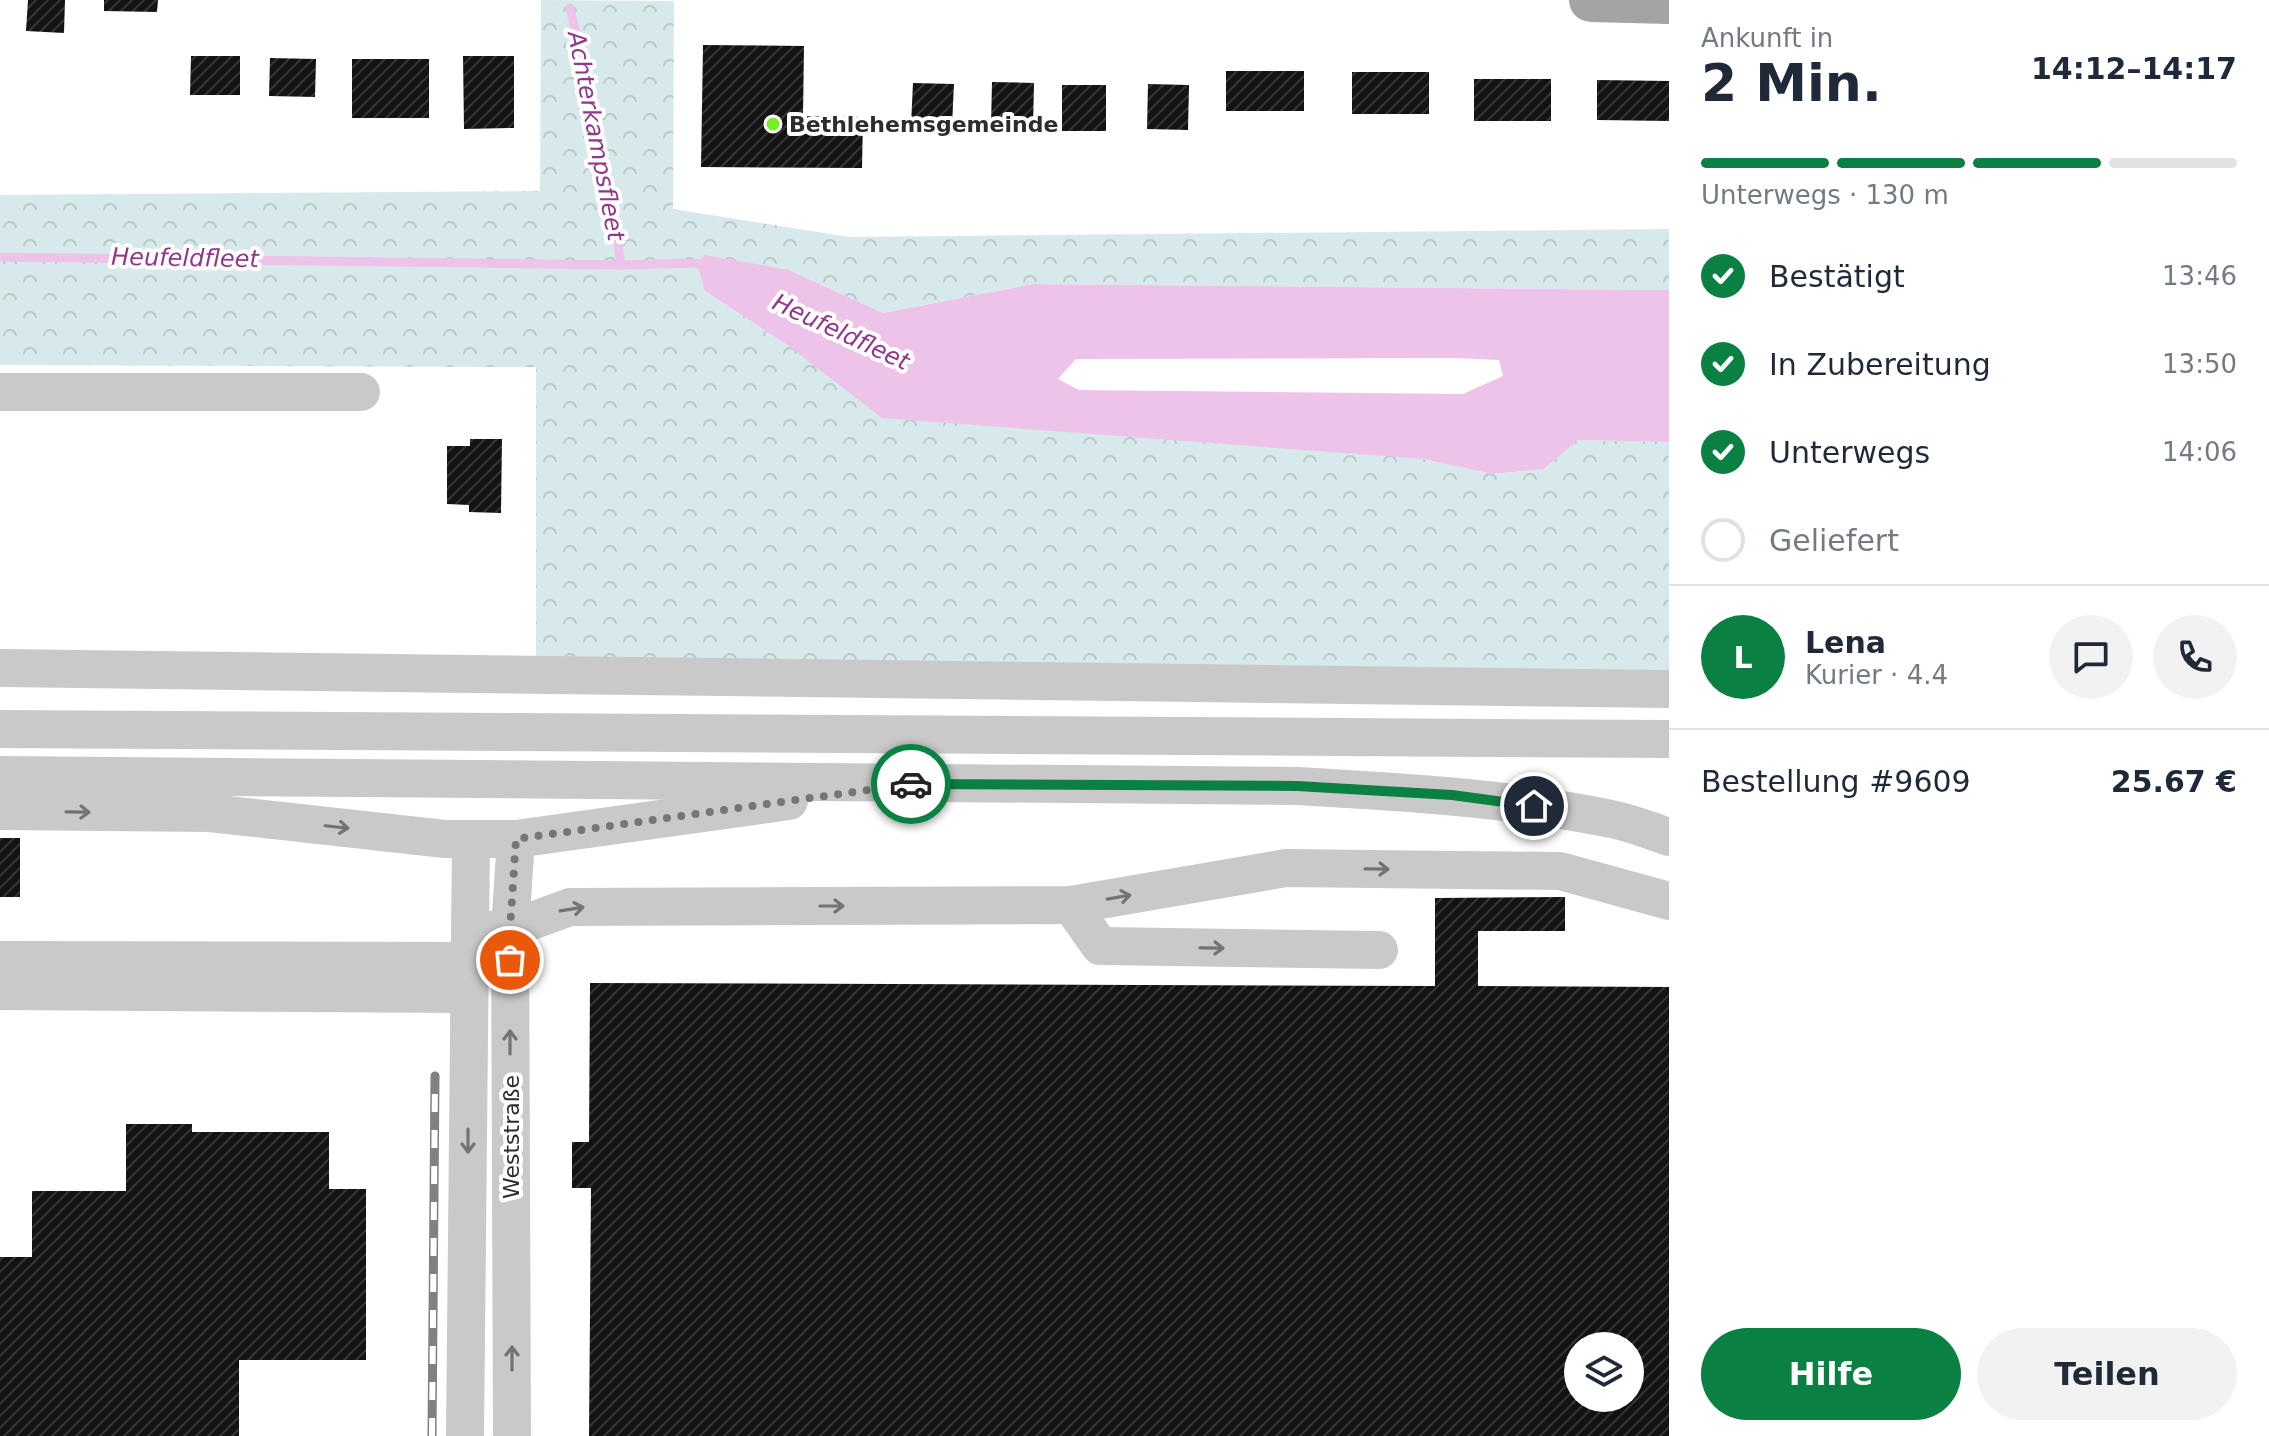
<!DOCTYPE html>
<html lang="de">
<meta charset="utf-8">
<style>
body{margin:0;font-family:"DejaVu Sans",sans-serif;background:#f2f2f3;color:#1f2937;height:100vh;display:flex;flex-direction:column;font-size:30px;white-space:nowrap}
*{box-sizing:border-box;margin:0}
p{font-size:26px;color:#747a83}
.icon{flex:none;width:44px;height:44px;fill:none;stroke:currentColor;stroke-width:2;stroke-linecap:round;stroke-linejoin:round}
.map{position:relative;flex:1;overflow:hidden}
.drawer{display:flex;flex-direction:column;background:#fff;width:600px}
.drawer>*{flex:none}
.buttons{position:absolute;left:1564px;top:1332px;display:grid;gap:16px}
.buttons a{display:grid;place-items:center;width:80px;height:80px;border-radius:50%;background:#fff;box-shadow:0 8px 32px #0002;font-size:40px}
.pin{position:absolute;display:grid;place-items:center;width:68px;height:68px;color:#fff;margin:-34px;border:4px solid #fff;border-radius:50%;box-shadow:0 2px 8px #0007}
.courier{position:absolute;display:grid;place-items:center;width:80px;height:80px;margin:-40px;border:6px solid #0b8043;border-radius:50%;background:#fff;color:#222;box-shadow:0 2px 10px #0007}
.overview em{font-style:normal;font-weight:600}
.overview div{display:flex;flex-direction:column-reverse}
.overview{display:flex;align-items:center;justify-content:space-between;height:136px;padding:0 32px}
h1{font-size:52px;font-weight:600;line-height:60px}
.bar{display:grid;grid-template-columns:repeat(4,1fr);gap:12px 8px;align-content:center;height:96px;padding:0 32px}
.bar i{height:10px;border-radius:6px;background:#e0e1e3}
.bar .selected{background:#0b8043}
.bar p{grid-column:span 4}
.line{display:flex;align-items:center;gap:20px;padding:0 32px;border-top:2px solid #e0e1e3}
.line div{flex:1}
.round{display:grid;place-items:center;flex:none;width:84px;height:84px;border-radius:42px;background:#f2f2f3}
ol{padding:0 32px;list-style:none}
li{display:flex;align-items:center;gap:24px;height:88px}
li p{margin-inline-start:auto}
li .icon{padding:8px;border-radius:50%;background:#0b8043;color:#fff;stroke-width:4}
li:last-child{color:#747a83}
li i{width:44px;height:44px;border:4px solid #e0e1e3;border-radius:50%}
.action{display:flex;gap:16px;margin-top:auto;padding:16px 32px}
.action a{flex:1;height:92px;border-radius:48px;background:#0b8043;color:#fff;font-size:32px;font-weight:600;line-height:92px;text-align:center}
.action a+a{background:#f2f2f3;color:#1f2937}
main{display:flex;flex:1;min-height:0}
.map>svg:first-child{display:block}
</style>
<main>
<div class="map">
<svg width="1669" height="1436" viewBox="0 0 1669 1436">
<defs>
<pattern id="forest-crowns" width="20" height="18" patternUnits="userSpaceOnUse" patternTransform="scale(2)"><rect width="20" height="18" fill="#d8e9eb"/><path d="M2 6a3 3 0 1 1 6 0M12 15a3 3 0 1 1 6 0" fill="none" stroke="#bac8ca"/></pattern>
<pattern id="building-hatch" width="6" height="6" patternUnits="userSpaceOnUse" patternTransform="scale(2)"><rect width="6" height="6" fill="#131313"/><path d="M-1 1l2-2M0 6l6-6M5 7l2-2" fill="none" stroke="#363636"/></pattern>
</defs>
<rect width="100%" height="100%" fill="#fff"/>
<path fill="url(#forest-crowns)" d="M 541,0 L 674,1 L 673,209 L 849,237 L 1669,229 L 1669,290 L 1033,284 L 883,313 L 789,270 L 705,291 L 790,347 L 1423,459 L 1492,474 L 1544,469 L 1578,440 L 1669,442 L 1669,675 L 536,660 L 536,367 L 0,365 L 0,195 L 540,191 Z"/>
<path fill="#edc3ea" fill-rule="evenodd" d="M 705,255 L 789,270 L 883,313 L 1033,284 L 1669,290 L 1669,442 L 1578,440 L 1544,469 L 1492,474 L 1423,459 L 882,418 L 790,347 L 705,291 L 697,263 ZM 1455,358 L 1499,360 L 1503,376 L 1463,394 L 1079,390 L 1058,379 L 1076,359 Z"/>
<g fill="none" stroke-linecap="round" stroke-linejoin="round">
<g stroke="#edc3ea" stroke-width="9">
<path d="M 570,8 L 610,186 L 621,265"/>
<path d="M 0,257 L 621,265 L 697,263 L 707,268"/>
</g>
</g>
<g fill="url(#building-hatch)" fill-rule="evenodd">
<path d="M 28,0 L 65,0 L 64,33 L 26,31 Z"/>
<path d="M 104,0 L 158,0 L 157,12 L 104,11 Z"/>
<path d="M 703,45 L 804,46 L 803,116 L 863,117 L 862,168 L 701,167 Z"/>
<path d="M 191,56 L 240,56 L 240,95 L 190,95 Z"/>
<path d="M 463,56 L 514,56 L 514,128 L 464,129 Z"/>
<path d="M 270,58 L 316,59 L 315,97 L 269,96 Z"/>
<rect x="352" y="59" width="77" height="59"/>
<rect x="1226" y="71" width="78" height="40"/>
<rect x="1352" y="72" width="77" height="42"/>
<rect x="1474" y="79" width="77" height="42"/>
<path d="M 1597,80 L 1669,81 L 1669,121 L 1597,120 Z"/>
<path d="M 992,82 L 1034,83 L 1033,127 L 991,126 Z"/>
<path d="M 913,83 L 954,84 L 952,126 L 911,125 Z"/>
<path d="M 1148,84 L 1189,85 L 1188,130 L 1147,129 Z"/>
<rect x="1062" y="85" width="44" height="46"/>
<path d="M 470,439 L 502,439 L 501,513 L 469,512 L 469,505 L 447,504 L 447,446 L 470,446 Z"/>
<rect x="0" y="838" width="20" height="59"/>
<path d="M 1565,897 L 1565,931 L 1478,931 L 1478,986 L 1669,987 L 1669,1436 L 589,1436 L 591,1188 L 572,1188 L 572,1142 L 589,1142 L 590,983 L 1435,986 L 1435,898 ZM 1578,1346 L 1630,1346 L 1630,1398 L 1578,1398 Z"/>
<path d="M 126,1124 L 192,1124 L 192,1132 L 329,1132 L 329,1189 L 366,1189 L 366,1360 L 239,1360 L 239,1436 L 0,1436 L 0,1257 L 32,1257 L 32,1191 L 126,1191 Z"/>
</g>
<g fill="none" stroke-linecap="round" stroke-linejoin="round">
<g stroke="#c9c9c9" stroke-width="38">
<path d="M 0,392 L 361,392"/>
<path d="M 0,668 L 1669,689"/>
<path d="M 0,729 L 1669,739"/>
<path d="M 0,775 L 1297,786 C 1404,792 1511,798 1616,820 C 1634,824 1651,831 1669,837"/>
<path d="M 0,811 L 210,813 L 445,839 L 516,839 L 789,801"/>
<path d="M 1071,905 L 1100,946 L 1379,950"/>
<path d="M 470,931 L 510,929 L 570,907 L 1071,905 L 1286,868 L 1560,871 L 1669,901"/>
<path d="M 0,960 L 469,961"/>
<path d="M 0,991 L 469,994"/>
<path d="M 465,1436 L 471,839"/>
<path d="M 512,1436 L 510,929 L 516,839"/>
</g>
<path stroke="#a4a4a4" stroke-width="44" d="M 1591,0 L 1669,2"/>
<defs>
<path id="rail" d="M 432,1436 L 435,1076"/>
</defs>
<use href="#rail" stroke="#818181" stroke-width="9"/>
<use href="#rail" stroke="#fff" stroke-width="6" stroke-dasharray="18" stroke-linecap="butt"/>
</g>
<defs><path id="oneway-shaft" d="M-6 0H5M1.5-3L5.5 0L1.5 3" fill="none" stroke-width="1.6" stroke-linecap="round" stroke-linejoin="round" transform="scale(2)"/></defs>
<g stroke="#737373">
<use href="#oneway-shaft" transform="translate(78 812) rotate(1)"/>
<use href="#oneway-shaft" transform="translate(337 827) rotate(6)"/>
<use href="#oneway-shaft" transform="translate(1377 869) rotate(1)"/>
<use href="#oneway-shaft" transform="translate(1119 897) rotate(-10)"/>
<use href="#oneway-shaft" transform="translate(832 906)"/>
<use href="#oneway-shaft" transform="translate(572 909) rotate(-9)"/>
<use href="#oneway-shaft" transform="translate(1212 948) rotate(1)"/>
<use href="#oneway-shaft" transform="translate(510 1042) rotate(-90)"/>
<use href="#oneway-shaft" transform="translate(468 1141) rotate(90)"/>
<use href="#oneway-shaft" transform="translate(512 1358) rotate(-90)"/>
</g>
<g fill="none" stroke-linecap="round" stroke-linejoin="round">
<path stroke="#767676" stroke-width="8" stroke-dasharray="0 14.4" d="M 510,960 L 510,929 L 516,839 L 911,784"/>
<path stroke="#0b8043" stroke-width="10" d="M 911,784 L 1297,786 L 1452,795 L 1534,806"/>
</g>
<circle fill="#74ef23" stroke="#fff" stroke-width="3" cx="773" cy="124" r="8"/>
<g text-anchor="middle" stroke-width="8" stroke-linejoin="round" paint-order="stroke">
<g font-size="22" font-weight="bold" fill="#2c2c2c" stroke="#fff" text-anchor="start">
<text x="789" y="132">Bethlehemsgemeinde</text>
</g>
<g font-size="22" fill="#2c2c2c" stroke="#fff">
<text transform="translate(511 1137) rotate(-90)" y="8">Weststraße</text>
</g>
<g font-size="24" font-style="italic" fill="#92368c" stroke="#fff">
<text transform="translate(596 136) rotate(79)" y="8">Achterkampsfleet</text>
<text transform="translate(185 258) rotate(1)" y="8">Heufeldfleet</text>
<text transform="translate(841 332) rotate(25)" y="8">Heufeldfleet</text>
</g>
</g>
</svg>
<div class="buttons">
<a><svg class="icon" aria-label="layers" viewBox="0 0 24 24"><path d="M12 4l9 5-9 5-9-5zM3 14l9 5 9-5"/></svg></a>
</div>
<div class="pin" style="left:510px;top:960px;background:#ea580c"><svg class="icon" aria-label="bag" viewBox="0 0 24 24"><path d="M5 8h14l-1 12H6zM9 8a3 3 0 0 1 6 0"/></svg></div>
<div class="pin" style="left:1534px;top:806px;background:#1f2937"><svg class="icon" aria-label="home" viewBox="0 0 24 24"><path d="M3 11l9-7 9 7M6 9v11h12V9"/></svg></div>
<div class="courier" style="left:911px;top:784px"><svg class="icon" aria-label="car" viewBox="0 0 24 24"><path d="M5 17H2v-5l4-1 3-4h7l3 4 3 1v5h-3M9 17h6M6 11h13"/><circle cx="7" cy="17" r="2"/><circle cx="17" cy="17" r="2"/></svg></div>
</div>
<section class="drawer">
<div class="overview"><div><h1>2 Min.</h1><p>Ankunft in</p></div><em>14:12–14:17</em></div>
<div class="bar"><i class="selected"></i><i class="selected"></i><i class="selected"></i><i></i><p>Unterwegs · 130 m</p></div>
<ol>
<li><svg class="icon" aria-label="check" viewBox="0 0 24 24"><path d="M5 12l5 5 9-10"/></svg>Bestätigt<p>13:46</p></li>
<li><svg class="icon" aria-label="check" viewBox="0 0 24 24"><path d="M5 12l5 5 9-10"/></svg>In Zubereitung<p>13:50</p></li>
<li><svg class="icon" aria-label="check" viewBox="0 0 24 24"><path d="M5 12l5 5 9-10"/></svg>Unterwegs<p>14:06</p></li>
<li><i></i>Geliefert</li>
</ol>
<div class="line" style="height:144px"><b class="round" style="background:#0b8043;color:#fff">L</b><div><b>Lena</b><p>Kurier · 4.4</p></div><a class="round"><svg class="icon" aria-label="chat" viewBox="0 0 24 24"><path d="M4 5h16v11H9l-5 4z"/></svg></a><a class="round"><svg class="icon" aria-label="phone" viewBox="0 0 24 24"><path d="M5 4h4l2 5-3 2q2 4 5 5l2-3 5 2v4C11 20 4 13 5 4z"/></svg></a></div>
<div class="line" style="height:104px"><div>Bestellung #9609</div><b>25.67 €</b></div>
<div class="action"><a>Hilfe</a><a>Teilen</a></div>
</section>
</main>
